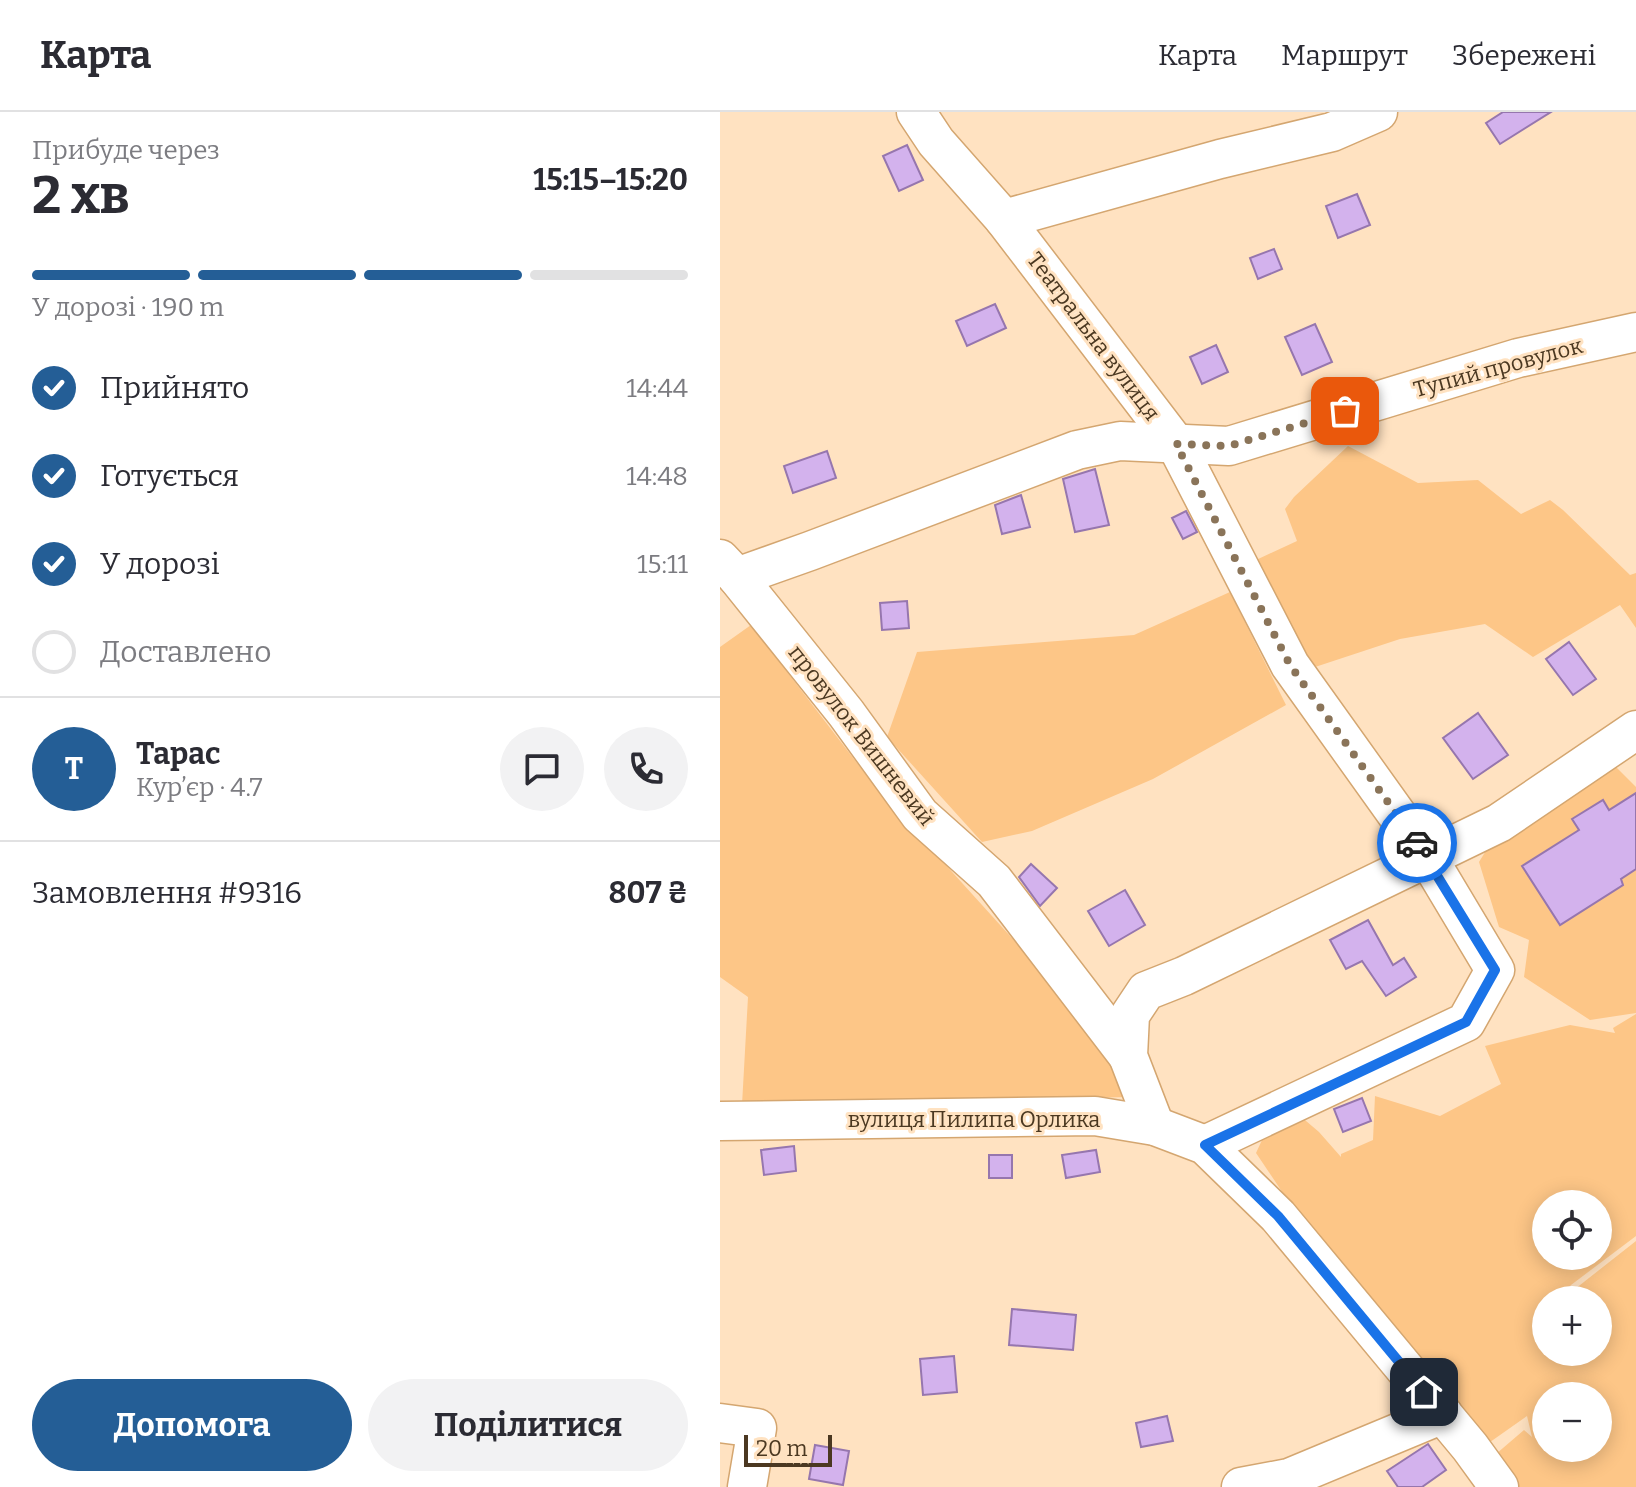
<!DOCTYPE html>
<html lang="uk">
<meta charset="utf-8">
<style>
body{margin:0;font-family:Bitter,serif;background:#f2f2f3;color:#2b2b33;height:100vh;display:flex;flex-direction:column;font-size:30px;white-space:nowrap}
*{box-sizing:border-box;margin:0}
p{font-size:26px;color:#7c7c81}
.icon{flex:none;width:44px;height:44px;fill:none;stroke:currentColor;stroke-width:2;stroke-linecap:round;stroke-linejoin:round}
.map{position:relative;flex:1;overflow:hidden}
.panel{display:flex;flex-direction:column;background:#fff;width:720px}
.panel>*{flex:none}
.tools{position:absolute;left:812px;top:1078px;display:grid;gap:16px}
.tools a{display:grid;place-items:center;width:80px;height:80px;border-radius:50%;background:#fff;box-shadow:0 4px 20px #0003;font-size:40px}
.scale{position:absolute;left:24px;bottom:20px;width:88px;box-sizing:border-box;padding-left:8px;border:4px solid #4b3821;border-top:0;font-size:22px;line-height:28px;white-space:nowrap;color:#4b3821;-webkit-text-stroke:6px #ffe2c1;paint-order:stroke}
.pin{position:absolute;display:grid;place-items:center;width:68px;height:68px;color:#fff;margin:-34px;border-radius:16px;box-shadow:0 4px 12px #0006}
.courier{position:absolute;display:grid;place-items:center;width:80px;height:80px;margin:-40px;border:6px solid #1a73e8;border-radius:50%;background:#fff;color:#222;box-shadow:0 2px 10px #0007}
.overview em{font-style:normal;font-weight:700}
.overview div{display:flex;flex-direction:column-reverse}
.overview{display:flex;align-items:center;justify-content:space-between;height:136px;padding:0 32px}
h1{font-size:52px;font-weight:700;line-height:60px}
.bar{display:grid;grid-template-columns:repeat(4,1fr);gap:12px 8px;align-content:center;height:96px;padding:0 32px}
.bar i{height:10px;border-radius:6px;background:#e1e1e2}
.bar .selected{background:#245e96}
.bar p{grid-column:span 4}
.line{display:flex;align-items:center;gap:20px;padding:0 32px;border-top:2px solid #e1e1e2}
.line div{flex:1}
.round{display:grid;place-items:center;flex:none;width:84px;height:84px;border-radius:42px;background:#f2f2f3}
ol{padding:0 32px;list-style:none}
li{display:flex;align-items:center;gap:24px;height:88px}
li p{margin-inline-start:auto}
li .icon{padding:8px;border-radius:50%;background:#245e96;color:#fff;stroke-width:4}
li:last-child{color:#7c7c81}
li i{width:44px;height:44px;border:4px solid #e1e1e2;border-radius:50%}
.cta{display:flex;gap:16px;margin-top:auto;padding:16px 32px}
.cta a{flex:1;height:92px;border-radius:48px;background:#245e96;color:#fff;font-size:32px;font-weight:700;line-height:92px;text-align:center}
.cta a+a{background:#f2f2f3;color:#2b2b33}
header{display:flex;align-items:center;gap:48px;box-sizing:border-box;height:112px;padding:0 40px;background:#fff;border-bottom:2px solid #e1e1e2}
header strong{font-size:38px}
nav{display:flex;gap:44px;margin-inline-start:auto;font-size:28px}
main{display:flex;flex:1;min-height:0}
.map>svg:first-child{display:block}
</style>
<header>
<strong>Карта</strong>
<nav><a>Карта</a><a>Маршрут</a><a>Збережені</a></nav>
</header>
<main>
<section class="panel">
<div class="overview"><div><h1>2 хв</h1><p>Прибуде через</p></div><em>15:15–15:20</em></div>
<div class="bar"><i class="selected"></i><i class="selected"></i><i class="selected"></i><i></i><p>У дорозі · 190 m</p></div>
<ol>
<li><svg class="icon" aria-label="check" viewBox="0 0 24 24"><path d="M5 12l5 5 9-10"/></svg>Прийнято<p>14:44</p></li>
<li><svg class="icon" aria-label="check" viewBox="0 0 24 24"><path d="M5 12l5 5 9-10"/></svg>Готується<p>14:48</p></li>
<li><svg class="icon" aria-label="check" viewBox="0 0 24 24"><path d="M5 12l5 5 9-10"/></svg>У дорозі<p>15:11</p></li>
<li><i></i>Доставлено</li>
</ol>
<div class="line" style="height:144px"><b class="round" style="background:#245e96;color:#fff">Т</b><div><b>Тарас</b><p>Кур’єр · 4.7</p></div><a class="round"><svg class="icon" aria-label="chat" viewBox="0 0 24 24"><path d="M4 5h16v11H9l-5 4z"/></svg></a><a class="round"><svg class="icon" aria-label="phone" viewBox="0 0 24 24"><path d="M5 4h4l2 5-3 2q2 4 5 5l2-3 5 2v4C11 20 4 13 5 4z"/></svg></a></div>
<div class="line" style="height:104px"><div>Замовлення #9316</div><b>807 ₴</b></div>
<div class="cta"><a>Допомога</a><a>Поділитися</a></div>
</section>
<div class="map">
<svg width="916" height="1375" viewBox="0 0 916 1375">
<rect width="100%" height="100%" fill="#ffe2c1"/>
<g fill="#fdc687" fill-rule="evenodd">
<path d="M 628,334 L 698,371 L 758,368 L 801,402 L 830,388 L 843,398 L 910,463 L 916,461 L 916,516 L 900,493 L 813,545 L 765,512 L 680,527 L 586,558 L 536,448 L 577,429 L 565,397 L 574,385 Z"/>
<path d="M 510,480 L 566,593 L 433,667 L 312,719 L 262,730 L 167,625 L 197,540 L 414,523 Z"/>
<path d="M 31,513 L 157,677 L 387,931 L 410,985 L 22,993 L 28,885 L 0,865 L 0,535 Z"/>
<path d="M 889,648 L 916,675 L 916,901 L 870,908 L 804,865 L 809,828 L 779,815 L 759,750 L 775,724 Z"/>
<path d="M 916,902 L 916,1124 L 851,1173 L 838,1188 L 826,1188 L 826,1202 L 814,1216 L 826,1205 L 826,1240 L 878,1240 L 878,1188 L 841,1188 L 916,1129 L 916,1375 L 791,1375 L 776,1342 L 804,1318 L 812,1325 L 807,1304 L 763,1335 L 587,1117 L 536,1041 L 549,1013 L 579,1003 L 599,1020 L 621,1045 L 621,1042 L 653,1028 L 655,984 L 720,1004 L 781,972 L 765,934 L 850,913 L 895,921 L 893,916 ZM 826,1092 L 878,1092 L 878,1144 L 826,1144 ZM 826,1284 L 878,1284 L 878,1336 L 826,1336 Z"/>
</g>
<g fill="#d3b2ed" stroke="#9676ae" stroke-width="2">
<path d="M 783,0 L 831,0 L 780,32 L 766,11 Z"/>
<path d="M 187,33 L 203,68 L 179,79 L 163,44 Z"/>
<path d="M 637,82 L 650,113 L 618,126 L 606,94 Z"/>
<path d="M 554,137 L 562,157 L 538,167 L 530,146 Z"/>
<path d="M 275,192 L 286,216 L 247,234 L 236,209 Z"/>
<path d="M 595,212 L 612,250 L 582,263 L 565,225 Z"/>
<path d="M 496,233 L 508,260 L 482,272 L 470,245 Z"/>
<path d="M 107,339 L 116,366 L 73,381 L 64,354 Z"/>
<path d="M 375,357 L 389,413 L 355,420 L 343,367 Z"/>
<path d="M 301,383 L 310,415 L 282,422 L 275,393 Z"/>
<path d="M 466,399 L 477,420 L 463,427 L 452,406 Z"/>
<path d="M 187,489 L 189,516 L 162,518 L 160,491 Z"/>
<path d="M 849,530 L 876,567 L 853,583 L 826,547 Z"/>
<path d="M 758,601 L 788,643 L 753,667 L 723,626 Z"/>
<path d="M 916,681 L 916,757 L 901,767 L 903,773 L 840,813 L 802,754 L 859,718 L 852,707 L 883,688 L 889,698 Z"/>
<path d="M 311,752 L 337,776 L 320,794 L 299,765 Z"/>
<path d="M 405,778 L 425,813 L 389,834 L 368,799 Z"/>
<path d="M 648,808 L 673,853 L 684,846 L 696,865 L 666,884 L 642,849 L 626,857 L 610,828 Z"/>
<path d="M 642,986 L 651,1009 L 623,1020 L 614,997 Z"/>
<path d="M 74,1034 L 76,1059 L 44,1063 L 41,1038 Z"/>
<path d="M 376,1038 L 380,1060 L 346,1066 L 342,1043 Z"/>
<rect x="269" y="1043" width="23" height="23"/>
<path d="M 292,1197 L 356,1203 L 353,1238 L 289,1233 Z"/>
<path d="M 234,1244 L 237,1280 L 203,1283 L 200,1247 Z"/>
<path d="M 447,1304 L 453,1329 L 421,1335 L 416,1311 Z"/>
<path d="M 708,1332 L 726,1358 L 702,1375 L 678,1375 L 667,1359 Z"/>
<path d="M 95,1333 L 129,1339 L 123,1373 L 89,1367 Z"/>
</g>
<g fill="none" stroke-linecap="round" stroke-linejoin="round">
<defs>
<g id="minor">
<path d="M 196,0 L 216,30 L 284,107 L 456,332 L 570,553 L 708,746 L 775,858 L 746,910 L 485,1033"/>
<path d="M 284,107 L 500,47 L 612,20 L 658,0"/>
<path d="M 0,447 L 17,465 L 126,601 L 200,703 L 274,769 L 408,944"/>
<path d="M 17,465 L 90,439 L 357,338 L 400,329 L 509,334 L 798,246 L 916,220"/>
<path d="M 0,1009 L 375,1004 L 435,1014 L 485,1033 L 558,1104 L 750,1335 L 779,1375"/>
<path d="M 435,1014 L 408,944 L 410,903 L 426,879 L 464,864 L 779,711 L 916,618"/>
<path d="M 0,1311 L 37,1316 L 27,1375"/>
<path d="M 521,1375 L 569,1366 L 723,1302"/>
</g>
</defs>
<use href="#minor" stroke="#d4a670" stroke-width="41"/>
<use href="#minor" stroke="#fff" stroke-width="38"/>
</g>
<g fill="none" stroke-linecap="round" stroke-linejoin="round">
<path stroke="#8a7459" stroke-width="8" stroke-dasharray="0 14.4" d="M 625,299 L 509,334 L 456,332 L 570,553 L 697,731"/>
<path stroke="#1a73e8" stroke-width="10" d="M 697,731 L 775,858 L 746,910 L 485,1033 L 558,1104 L 704,1280"/>
</g>
<g text-anchor="middle" stroke-width="6" stroke-linejoin="round" paint-order="stroke">
<g font-size="22" fill="#4b3821" stroke="#ffe2c1">
<text transform="translate(374 224) rotate(53)" y="8">Театральна вулиця</text>
<text transform="translate(778 255) rotate(-15)" y="8">Тупий провулок</text>
<text transform="translate(142 623) rotate(52)" y="8">провулок Вишневий</text>
<text x="254" y="1015">вулиця Пилипа Орлика</text>
</g>
</g>
</svg>
<div class="tools">
<a><svg class="icon" aria-label="locate" viewBox="0 0 24 24"><circle cx="12" cy="12" r="6"/><path d="M12 2v4M12 18v4M2 12h4M18 12h4"/></svg></a>
<a>+</a>
<a>−</a>
</div>
<div class="scale">20 m</div>
<div class="pin" style="left:625px;top:299px;background:#ea580c"><svg class="icon" aria-label="bag" viewBox="0 0 24 24"><path d="M5 8h14l-1 12H6zM9 8a3 3 0 0 1 6 0"/></svg></div>
<div class="pin" style="left:704px;top:1280px;background:#1f2937"><svg class="icon" aria-label="home" viewBox="0 0 24 24"><path d="M3 11l9-7 9 7M6 9v11h12V9"/></svg></div>
<div class="courier" style="left:697px;top:731px"><svg class="icon" aria-label="car" viewBox="0 0 24 24"><path d="M5 17H2v-5l4-1 3-4h7l3 4 3 1v5h-3M9 17h6M6 11h13"/><circle cx="7" cy="17" r="2"/><circle cx="17" cy="17" r="2"/></svg></div>
</div>
</main>
